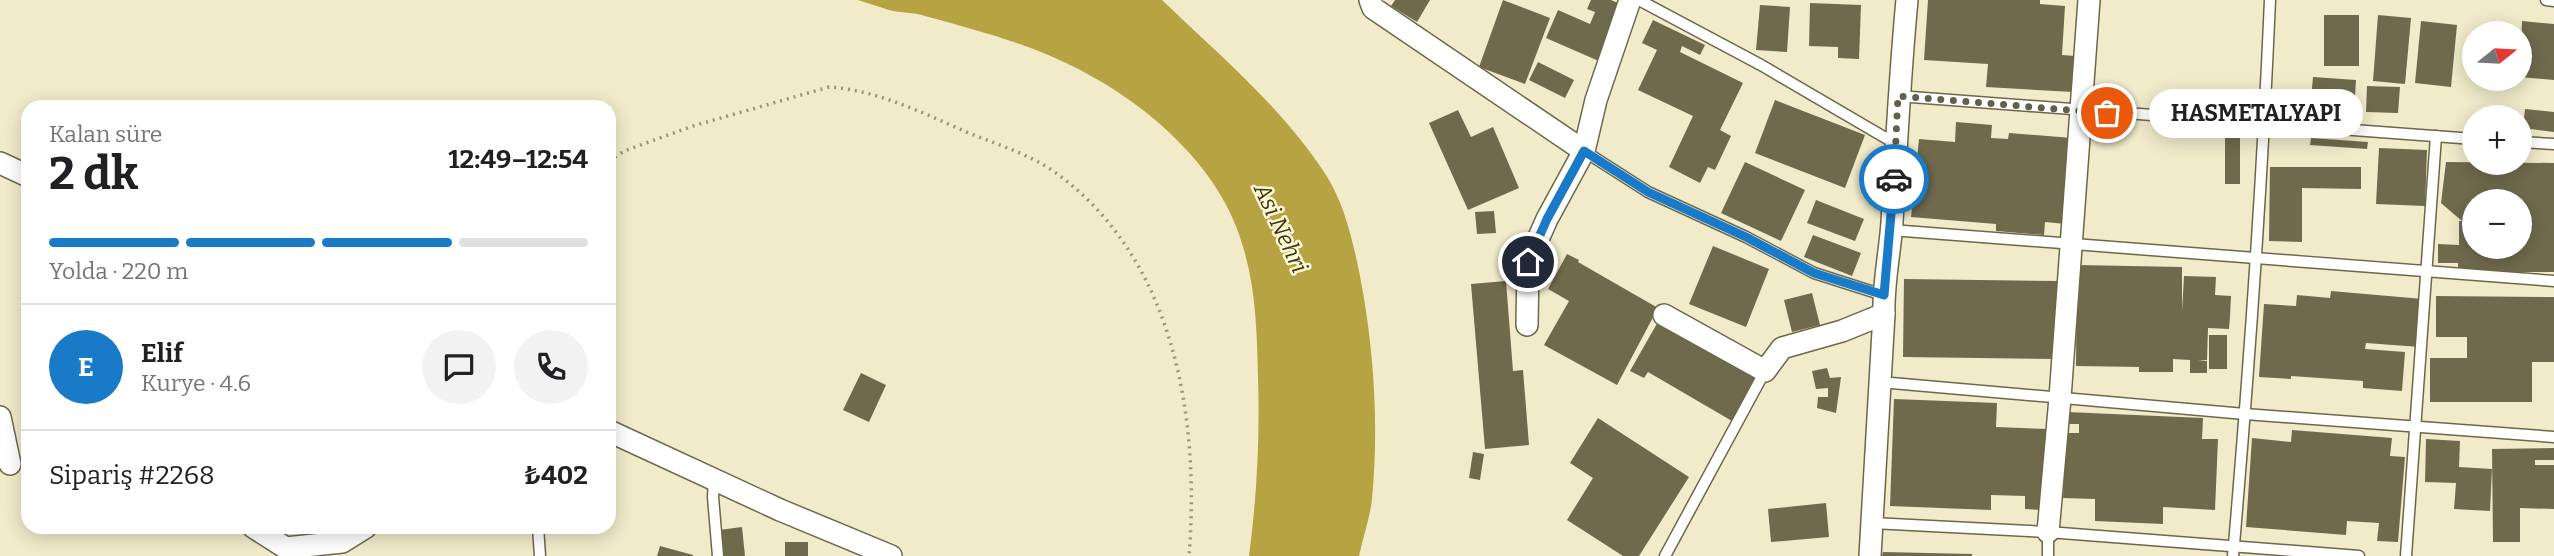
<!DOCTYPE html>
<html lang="tr">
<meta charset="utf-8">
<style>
body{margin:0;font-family:Bitter,serif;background:#f2f2f2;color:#202124;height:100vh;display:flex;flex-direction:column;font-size:26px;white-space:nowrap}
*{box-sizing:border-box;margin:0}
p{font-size:23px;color:#757577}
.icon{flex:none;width:38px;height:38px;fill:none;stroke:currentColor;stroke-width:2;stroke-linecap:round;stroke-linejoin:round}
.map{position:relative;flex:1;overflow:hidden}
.panel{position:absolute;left:21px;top:100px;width:595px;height:434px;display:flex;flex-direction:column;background:#fff;border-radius:21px;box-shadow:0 4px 18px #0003}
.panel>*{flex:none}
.needle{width:46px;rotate:72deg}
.fabs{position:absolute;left:2462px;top:21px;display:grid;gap:14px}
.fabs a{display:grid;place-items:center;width:70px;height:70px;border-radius:50%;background:#fff;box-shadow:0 4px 18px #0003;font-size:35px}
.pin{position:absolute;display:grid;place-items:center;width:60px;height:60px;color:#fff;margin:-30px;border:4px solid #fff;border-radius:50%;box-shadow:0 2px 7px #0007}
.courier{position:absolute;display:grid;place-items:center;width:70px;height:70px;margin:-35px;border:5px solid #197bc7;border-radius:50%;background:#fff;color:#222;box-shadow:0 2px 9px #0007}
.bubble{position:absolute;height:49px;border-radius:24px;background:#fff;box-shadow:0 4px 18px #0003;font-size:23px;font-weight:700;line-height:49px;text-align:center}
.headline em{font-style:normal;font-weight:700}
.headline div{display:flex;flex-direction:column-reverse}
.headline{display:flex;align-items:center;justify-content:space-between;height:119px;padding:0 28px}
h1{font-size:46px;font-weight:700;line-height:52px}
.bar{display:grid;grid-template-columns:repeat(4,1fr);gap:10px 7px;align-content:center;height:84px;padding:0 28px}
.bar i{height:9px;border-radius:5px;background:#e0e0e0}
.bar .active{background:#197bc7}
.bar p{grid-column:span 4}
.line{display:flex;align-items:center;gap:18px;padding:0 28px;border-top:2px solid #e0e0e0}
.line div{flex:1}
.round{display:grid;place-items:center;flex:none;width:74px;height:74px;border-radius:37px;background:#f2f2f2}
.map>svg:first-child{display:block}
</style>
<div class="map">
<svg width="2554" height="556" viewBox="0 0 2554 556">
<rect width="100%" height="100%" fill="#f1ebca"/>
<path fill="#b6a342" d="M 858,0 L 1162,0 C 1219,55 1282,107 1326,175 C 1345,205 1353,242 1360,276 C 1374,349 1379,424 1372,499 C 1370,518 1363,537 1359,556 L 1249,556 C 1257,496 1260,436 1258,376 C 1257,334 1256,291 1244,250 C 1222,165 1142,99 1066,63 C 1023,42 972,29 925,16 C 914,12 901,13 889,10 C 879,7 868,3 858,0 Z"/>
<g fill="#706a4d" fill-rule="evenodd">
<path d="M 1395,0 L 1430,0 L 1417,22 L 1391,6 Z"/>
<path d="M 1503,0 L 1550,18 L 1525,84 L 1479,67 Z"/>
<path d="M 1591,0 L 1611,0 L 1625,6 L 1601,62 L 1546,38 L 1558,10 L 1590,24 L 1595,12 L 1587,9 Z"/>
<path d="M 1928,0 L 2040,0 L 2040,4 L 2065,6 L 2062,55 L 2075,56 L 2073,92 L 1986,87 L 1988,64 L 1924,60 Z"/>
<path d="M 1810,3 L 1861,5 L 1859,59 L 1838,58 L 1838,47 L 1809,46 Z"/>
<path d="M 1760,5 L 1790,7 L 1787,52 L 1756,50 Z"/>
<rect x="2324" y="15" width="35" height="51"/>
<path d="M 2378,15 L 2411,18 L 2405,84 L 2373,81 Z"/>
<path d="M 1653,20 L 1705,45 L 1700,55 L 1682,46 L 1680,52 L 1743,83 L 1720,130 L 1731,136 L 1715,170 L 1708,167 L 1700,183 L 1669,167 L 1693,116 L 1638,90 L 1657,50 L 1642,43 Z"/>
<path d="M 2421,21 L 2457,25 L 2451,87 L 2415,83 Z"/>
<path d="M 2522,21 L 2554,24 L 2554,80 L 2520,77 Z"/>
<path d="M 1538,62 L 1574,80 L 1565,98 L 1529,80 Z"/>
<path d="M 2313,77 L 2356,80 L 2354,114 L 2310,111 Z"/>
<path d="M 2367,86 L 2400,87 L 2398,113 L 2366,112 Z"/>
<path d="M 1775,100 L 1865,135 L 1845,188 L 1755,153 Z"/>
<path d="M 2525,109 L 2554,112 L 2554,132 L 2523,128 Z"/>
<path d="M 1458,110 L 1471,137 L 1493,127 L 1519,188 L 1468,210 L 1429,123 Z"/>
<path d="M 1956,122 L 1992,125 L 1991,138 L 2008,139 L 2009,133 L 2072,138 L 2066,224 L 2045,222 L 2044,235 L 1996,231 L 1996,224 L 1911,217 L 1919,139 L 1955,142 Z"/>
<path d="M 2225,136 L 2240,137 L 2240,184 L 2225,184 Z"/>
<path d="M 2311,138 L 2368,142 L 2367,149 L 2310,145 Z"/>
<path d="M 2379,148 L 2427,150 L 2425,206 L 2376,204 Z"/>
<path d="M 1745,162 L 1805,190 L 1781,241 L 1721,213 Z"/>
<path d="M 2446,162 L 2554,163 L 2554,272 L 2458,272 L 2458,263 L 2438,263 L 2438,244 L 2459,245 L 2459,221 L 2462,221 L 2441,203 ZM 2474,201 L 2520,201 L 2520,247 L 2474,247 Z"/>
<path d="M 2270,167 L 2361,167 L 2361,189 L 2302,188 L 2302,242 L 2269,241 Z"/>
<path d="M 1816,200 L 1864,219 L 1855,241 L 1807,223 Z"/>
<path d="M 1494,211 L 1496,233 L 1477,234 L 1475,212 Z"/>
<path d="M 1813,235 L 1861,253 L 1852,276 L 1804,257 Z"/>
<path d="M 1713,246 L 1769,269 L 1746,327 L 1689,304 Z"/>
<path d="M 1567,254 L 1579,260 L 1578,262 L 1658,308 L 1617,385 L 1544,345 L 1569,301 L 1548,289 Z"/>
<path d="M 2077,265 L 2182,267 L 2182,311 L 2184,276 L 2216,277 L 2215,295 L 2231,296 L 2230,317 L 2229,329 L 2208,328 L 2207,360 L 2198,361 L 2207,361 L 2207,373 L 2190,373 L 2190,360 L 2173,359 L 2173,372 L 2139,372 L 2139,367 L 2076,366 Z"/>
<path d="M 1904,279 L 2057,281 L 2056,359 L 1903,357 Z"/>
<path d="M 1506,281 L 1513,371 L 1523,370 L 1529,445 L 1485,449 L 1471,284 Z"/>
<path d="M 2331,291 L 2423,299 L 2420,347 L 2366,343 L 2365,349 L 2405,352 L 2402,391 L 2363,388 L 2363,381 L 2291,376 L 2291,379 L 2259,377 L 2264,304 L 2296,306 L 2297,295 L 2330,298 Z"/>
<path d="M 1812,293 L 1820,325 L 1792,332 L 1784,300 Z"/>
<path d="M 2436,296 L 2554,297 L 2554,362 L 2532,362 L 2532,402 L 2430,402 L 2430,358 L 2467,358 L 2467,337 L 2436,337 Z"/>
<path d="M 1659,320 L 1756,378 L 1732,421 L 1648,372 L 1644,378 L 1630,371 Z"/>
<rect x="2209" y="335" width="18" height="34"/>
<path d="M 1827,368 L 1830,378 L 1841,377 L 1836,413 L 1817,408 L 1818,397 L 1828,397 L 1828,388 L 1816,389 L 1812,371 Z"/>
<path d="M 861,373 L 886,385 L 869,422 L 843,410 Z"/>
<path d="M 1894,399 L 1997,403 L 1996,427 L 2047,429 L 2043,510 L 2025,509 L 2025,496 L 1991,495 L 1991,510 L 1890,506 Z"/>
<path d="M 2067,412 L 2203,418 L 2202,439 L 2218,439 L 2215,510 L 2163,507 L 2163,524 L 2095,521 L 2095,499 L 2063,498 L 2066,433 L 2079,433 L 2079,424 L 2066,424 Z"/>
<path d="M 1598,418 L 1689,477 L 1639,556 L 1623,556 L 1567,520 L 1593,478 L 1570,463 Z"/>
<path d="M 2292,430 L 2392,438 L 2390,456 L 2405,457 L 2398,542 L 2377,541 L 2379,523 L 2347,521 L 2346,535 L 2246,527 L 2252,438 L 2291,442 Z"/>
<path d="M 2426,439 L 2460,441 L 2459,467 L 2492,469 L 2490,511 L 2454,509 L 2456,483 L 2425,482 Z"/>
<path d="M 2554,448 L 2554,460 L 2535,460 L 2535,465 L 2554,465 L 2554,509 L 2520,508 L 2520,542 L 2493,542 L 2492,449 Z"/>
<path d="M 1473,452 L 1484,454 L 1480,480 L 1469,478 Z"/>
<path d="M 1826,503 L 1829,537 L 1771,542 L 1768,509 Z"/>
<path d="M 742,527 L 745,556 L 722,556 L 719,530 Z"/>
<rect x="785" y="542" width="23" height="14"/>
<path d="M 660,546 L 693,555 L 693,556 L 657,556 Z"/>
<path d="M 1883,552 L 1972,554 L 1972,556 L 1882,556 Z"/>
</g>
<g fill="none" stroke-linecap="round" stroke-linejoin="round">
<defs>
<g id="lane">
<path d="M 1639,0 L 1761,65 L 1896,144"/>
<path d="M 2546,0 L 2554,1"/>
<path d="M 1898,96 L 2474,139"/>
<path d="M 2520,142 L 2554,144"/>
<path d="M 1584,151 L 1648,192 L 1746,237 L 1814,273 L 1883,295"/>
<path d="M 1891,230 L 2554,281"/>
<path d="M 1880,382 L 2245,414 L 2554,437"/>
<path d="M 714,480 L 713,497 L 718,556"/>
<path d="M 1872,523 L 2048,532 L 2048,556"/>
<path d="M 538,527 L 540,556"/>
<path d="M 2048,532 L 2359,556"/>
<path d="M 1665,556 L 1765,371"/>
<path d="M 2233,556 C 2249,371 2262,186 2270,0"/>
<path d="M 2406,556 L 2436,136"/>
</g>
<g id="street">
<path d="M 1370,0 L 1373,8 L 1584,151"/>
<path d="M 0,163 L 28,176"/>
<path d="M 1664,315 L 1765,371 L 1782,348 L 1842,331 L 1884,314"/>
<path d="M 1527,325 L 1528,262 L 1547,219 L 1584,151 L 1596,100 L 1630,0"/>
<path d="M 0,417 L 10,464"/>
<path d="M 609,431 L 780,510 L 891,556"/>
<path d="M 253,527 L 286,548 L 342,542 L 366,527"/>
<path d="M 2048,532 L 2060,398 L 2089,0"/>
<path d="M 1870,556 L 1884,314 C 1883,283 1890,253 1892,222 C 1896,148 1900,74 1907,0"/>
</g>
</defs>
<use href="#lane" stroke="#6d674a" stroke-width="13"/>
<use href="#street" stroke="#6d674a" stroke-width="24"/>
<path stroke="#99947c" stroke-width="3.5" stroke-dasharray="2 5" stroke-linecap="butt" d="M 609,161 L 624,151 L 693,126 L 829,87 C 876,90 921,112 964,131 C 995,144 1028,153 1056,173 C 1175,259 1200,419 1189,556"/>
<use href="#lane" stroke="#fff" stroke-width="10"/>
<use href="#street" stroke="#fff" stroke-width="21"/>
</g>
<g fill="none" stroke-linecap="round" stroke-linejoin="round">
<path stroke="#625f4c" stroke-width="7" stroke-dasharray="0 12.6" d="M 1894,179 L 1898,96 L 2107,113"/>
<path stroke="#197bc7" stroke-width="9" d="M 1528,262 L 1547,219 L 1584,151 L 1648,192 L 1746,237 L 1814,273 L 1884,295 L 1894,179"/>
</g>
<g text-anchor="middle" stroke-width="5" stroke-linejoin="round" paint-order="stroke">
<g font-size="23" font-style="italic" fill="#3f370e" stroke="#fef8d7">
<text transform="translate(1281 228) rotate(65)" y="8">Asi Nehri</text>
</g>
</g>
</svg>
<div class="fabs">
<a><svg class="needle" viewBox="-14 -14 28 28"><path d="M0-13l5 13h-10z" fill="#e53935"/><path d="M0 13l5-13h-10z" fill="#757577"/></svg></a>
<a>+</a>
<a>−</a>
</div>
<div class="pin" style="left:2107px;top:113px;background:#ea580c"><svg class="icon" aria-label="bag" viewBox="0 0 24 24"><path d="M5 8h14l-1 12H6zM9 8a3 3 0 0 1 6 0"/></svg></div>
<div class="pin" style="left:1528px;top:262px;background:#1f2937"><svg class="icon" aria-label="home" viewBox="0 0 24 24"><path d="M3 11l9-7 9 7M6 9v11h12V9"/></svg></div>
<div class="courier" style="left:1894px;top:179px"><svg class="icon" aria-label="car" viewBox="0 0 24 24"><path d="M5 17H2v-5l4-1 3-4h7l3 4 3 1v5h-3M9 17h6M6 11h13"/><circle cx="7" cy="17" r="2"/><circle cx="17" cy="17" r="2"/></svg></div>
<div class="bubble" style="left:2149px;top:89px;width:214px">HASMETALYAPI</div>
<section class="panel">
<div class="headline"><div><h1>2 dk</h1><p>Kalan süre</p></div><em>12:49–12:54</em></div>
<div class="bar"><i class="active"></i><i class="active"></i><i class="active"></i><i></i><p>Yolda · 220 m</p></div>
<div class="line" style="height:126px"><b class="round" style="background:#197bc7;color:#fff">E</b><div><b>Elif</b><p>Kurye · 4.6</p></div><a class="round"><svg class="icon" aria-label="chat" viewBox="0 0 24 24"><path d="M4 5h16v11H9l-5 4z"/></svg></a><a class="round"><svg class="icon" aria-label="phone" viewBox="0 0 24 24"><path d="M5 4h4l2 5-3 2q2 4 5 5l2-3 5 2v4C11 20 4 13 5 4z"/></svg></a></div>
<div class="line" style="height:91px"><div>Sipariş #2268</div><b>₺402</b></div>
</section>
</div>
